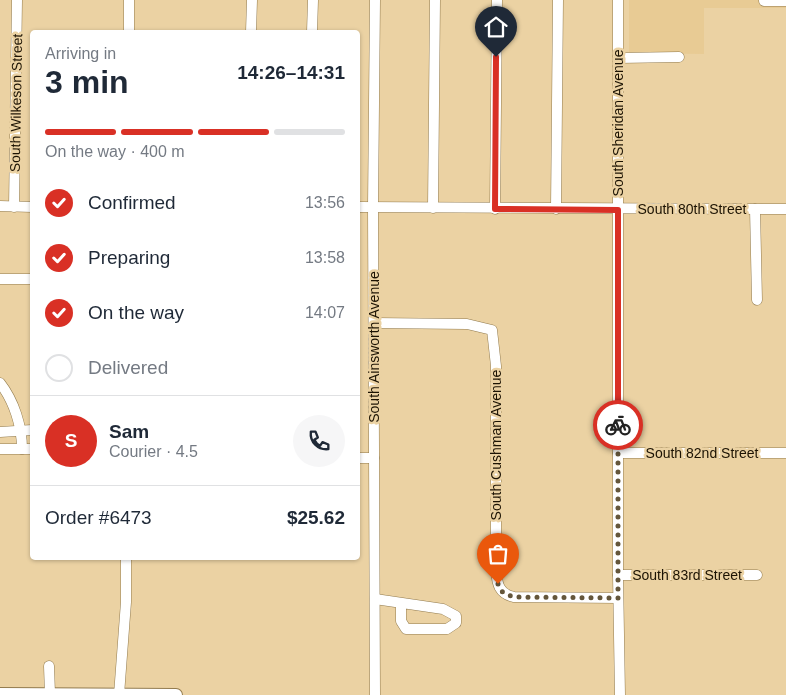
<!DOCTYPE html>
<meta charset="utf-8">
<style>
body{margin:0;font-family:Arial,sans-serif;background:#f6f6f7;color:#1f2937;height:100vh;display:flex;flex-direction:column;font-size:19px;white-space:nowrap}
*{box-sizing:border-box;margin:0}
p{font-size:16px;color:#747a83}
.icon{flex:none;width:28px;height:28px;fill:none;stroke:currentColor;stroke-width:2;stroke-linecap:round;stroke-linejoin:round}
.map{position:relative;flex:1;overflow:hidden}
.sheet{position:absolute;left:30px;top:30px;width:330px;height:530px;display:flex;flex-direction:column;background:#fff;border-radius:5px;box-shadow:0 1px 4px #0004}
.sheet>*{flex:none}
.pin{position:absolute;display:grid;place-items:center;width:42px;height:42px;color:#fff;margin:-51px -21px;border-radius:50% 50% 50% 0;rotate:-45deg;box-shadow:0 0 5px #0007}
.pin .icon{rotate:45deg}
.courier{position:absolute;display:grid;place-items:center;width:50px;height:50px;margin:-25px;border:4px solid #d93025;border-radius:50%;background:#fff;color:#222;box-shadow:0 1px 6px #0007}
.overview em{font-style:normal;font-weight:600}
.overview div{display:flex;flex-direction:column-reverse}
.overview{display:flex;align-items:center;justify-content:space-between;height:85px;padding:0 15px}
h1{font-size:32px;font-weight:600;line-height:38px}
.bar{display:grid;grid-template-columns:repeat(4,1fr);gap:8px 5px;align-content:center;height:60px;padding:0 15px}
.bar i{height:6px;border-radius:4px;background:#e0e1e3}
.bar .selected{background:#d93025}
.bar p{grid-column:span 4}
.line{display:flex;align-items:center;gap:12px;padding:0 15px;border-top:1px solid #e0e1e3}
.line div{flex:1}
.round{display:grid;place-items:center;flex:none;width:52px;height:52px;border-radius:26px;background:#f6f6f7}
ol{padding:0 15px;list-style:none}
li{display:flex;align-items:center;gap:15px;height:55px}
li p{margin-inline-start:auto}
li .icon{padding:5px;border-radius:50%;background:#d93025;color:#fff;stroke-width:4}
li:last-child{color:#747a83}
li i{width:28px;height:28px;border:2px solid #e0e1e3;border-radius:50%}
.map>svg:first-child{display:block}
</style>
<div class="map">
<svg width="786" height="695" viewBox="0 0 786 695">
<rect width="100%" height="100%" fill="#ebd2a3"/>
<path fill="#e8cb94" d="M 629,0 L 786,0 L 786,8 L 704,8 L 704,54 L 629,53 Z"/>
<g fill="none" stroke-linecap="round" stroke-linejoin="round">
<defs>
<g id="minor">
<path d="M 375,0 L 373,207 L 375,695"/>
<path d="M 618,0 L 618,575 L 620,695"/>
<path d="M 764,1 L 786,1"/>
<path d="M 129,32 L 129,0"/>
<path d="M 251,32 L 252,0"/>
<path d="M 312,32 L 313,0"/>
<path d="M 619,58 L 679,57"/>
<path d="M 0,206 L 32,207"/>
<path d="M 14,207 L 17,0"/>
<path d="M 358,207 L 786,209"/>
<path d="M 433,208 L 435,0"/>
<path d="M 495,209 L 497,0"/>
<path d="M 556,209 L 558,0"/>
<path d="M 755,209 L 757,300"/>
<path d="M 0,279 L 32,279"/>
<path d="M 374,323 L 467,324 L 492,330 L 496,366 L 496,570 C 497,584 499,594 514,597 L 618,598"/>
<path d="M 0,383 C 14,401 22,426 22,449"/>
<path d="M 0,432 L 32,430"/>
<path d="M 0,449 L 32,449"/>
<path d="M 618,453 L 786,453"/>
<path d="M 358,458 L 374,458"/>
<path d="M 618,575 L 757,575"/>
<path d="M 375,599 L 443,609 L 456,616 L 456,623 L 447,629 L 406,629 L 401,621 L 401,603"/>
<path d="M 49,666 L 50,694"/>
<path d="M 119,695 L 126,602 L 126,558"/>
</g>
<path id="major" d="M 0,694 L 176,695"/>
</defs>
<use href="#minor" stroke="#927b4e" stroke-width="11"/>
<use href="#major" stroke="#927b4e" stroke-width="14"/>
<use href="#minor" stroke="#fff" stroke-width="10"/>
<use href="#major" stroke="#fff" stroke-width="12"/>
</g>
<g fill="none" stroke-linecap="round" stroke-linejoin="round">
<path stroke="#64563b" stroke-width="5" stroke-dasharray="0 9" d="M 498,584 L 503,593 L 514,597 L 618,598 L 618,425"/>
<path stroke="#d93025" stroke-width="6" d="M 496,57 L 495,209 L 618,210 L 618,425"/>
</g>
<g text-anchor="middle" stroke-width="5" stroke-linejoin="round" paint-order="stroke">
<g font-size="14" fill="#1c1303" stroke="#ebd2a3">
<text transform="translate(16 103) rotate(-89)" y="5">South Wilkeson Street</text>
<text transform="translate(618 123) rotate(-90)" y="5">South Sheridan Avenue</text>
<text x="692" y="214">South 80th Street</text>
<text transform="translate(374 347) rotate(-90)" y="5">South Ainsworth Avenue</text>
<text transform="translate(496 445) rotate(-90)" y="5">South Cushman Avenue</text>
<text x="702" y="458">South 82nd Street</text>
<text x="687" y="580">South 83rd Street</text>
</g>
</g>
</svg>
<div class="pin" style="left:498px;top:584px;background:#ea580c"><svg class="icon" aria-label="bag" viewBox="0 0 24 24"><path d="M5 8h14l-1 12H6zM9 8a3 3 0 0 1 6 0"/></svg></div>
<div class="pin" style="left:496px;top:57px;background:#1f2937"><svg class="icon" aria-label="home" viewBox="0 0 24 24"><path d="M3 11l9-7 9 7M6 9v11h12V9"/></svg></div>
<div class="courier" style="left:618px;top:425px"><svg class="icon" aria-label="bike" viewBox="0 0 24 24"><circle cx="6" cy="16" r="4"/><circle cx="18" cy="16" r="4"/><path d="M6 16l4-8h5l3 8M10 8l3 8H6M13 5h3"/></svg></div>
<section class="sheet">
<div class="overview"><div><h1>3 min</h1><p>Arriving in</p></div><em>14:26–14:31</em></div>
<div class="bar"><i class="selected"></i><i class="selected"></i><i class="selected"></i><i></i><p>On the way · 400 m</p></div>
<ol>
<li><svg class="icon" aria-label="check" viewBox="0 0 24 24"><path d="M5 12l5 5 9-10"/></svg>Confirmed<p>13:56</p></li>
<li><svg class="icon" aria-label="check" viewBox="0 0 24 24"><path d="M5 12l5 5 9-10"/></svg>Preparing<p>13:58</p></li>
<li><svg class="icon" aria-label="check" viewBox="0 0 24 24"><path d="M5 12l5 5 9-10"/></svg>On the way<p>14:07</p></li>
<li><i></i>Delivered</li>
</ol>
<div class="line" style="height:90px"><b class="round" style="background:#d93025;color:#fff">S</b><div><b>Sam</b><p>Courier · 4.5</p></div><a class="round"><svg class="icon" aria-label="phone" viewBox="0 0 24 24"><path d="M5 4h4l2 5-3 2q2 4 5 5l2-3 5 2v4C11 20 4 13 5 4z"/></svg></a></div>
<div class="line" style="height:65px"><div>Order #6473</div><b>$25.62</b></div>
</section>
</div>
